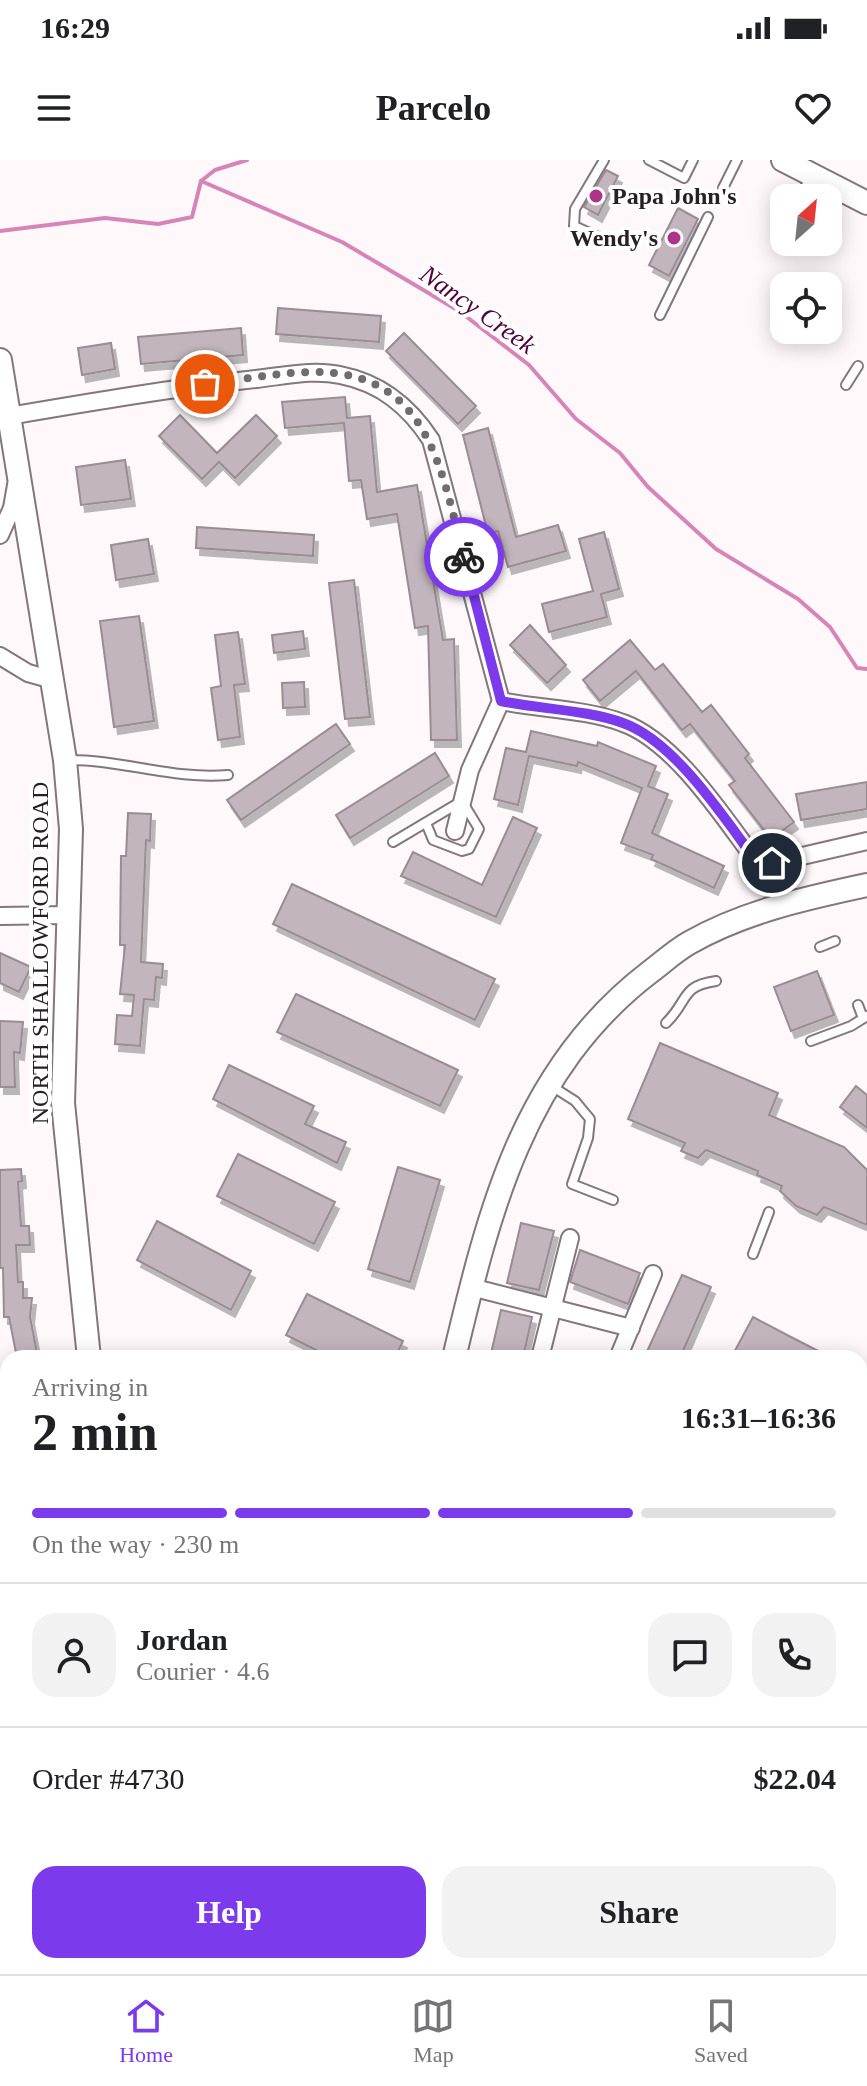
<!DOCTYPE html>
<meta charset="utf-8">
<style>
body{margin:0;font-family:"Times New Roman",serif;background:#f2f2f2;color:#202124;height:100vh;display:flex;flex-direction:column;font-size:30px;white-space:nowrap}
*{box-sizing:border-box;margin:0}
p{font-size:26px;color:#757577}
.icon{flex:none;width:44px;height:44px;fill:none;stroke:currentColor;stroke-width:2;stroke-linecap:round;stroke-linejoin:round}
.map{position:relative;flex:1;overflow:hidden}
.sheet{position:absolute;left:0px;top:1190px;width:868px;height:624px;display:flex;flex-direction:column;background:#fff;border-radius:24px 24px 0 0;box-shadow:0 4px 20px #0003}
.sheet>*{flex:none}
.needle{width:52px;rotate:27deg}
.fabs{position:absolute;left:770px;top:24px;display:grid;gap:16px}
.fabs a{display:grid;place-items:center;width:72px;height:72px;border-radius:16px;background:#fff;box-shadow:0 4px 20px #0003;font-size:40px}
.pin{position:absolute;display:grid;place-items:center;width:68px;height:68px;color:#fff;margin:-34px;border:4px solid #fff;border-radius:50%;box-shadow:0 2px 8px #0007}
.courier{position:absolute;display:grid;place-items:center;width:80px;height:80px;margin:-40px;border:6px solid #7c3aed;border-radius:50%;background:#fff;color:#222;box-shadow:0 2px 10px #0007}
.head em{font-style:normal;font-weight:700}
.head div{display:flex;flex-direction:column-reverse}
.head{display:flex;align-items:center;justify-content:space-between;height:136px;padding:0 32px}
h1{font-size:52px;font-weight:700;line-height:60px}
.bar{display:grid;grid-template-columns:repeat(4,1fr);gap:12px 8px;align-content:center;height:96px;padding:0 32px}
.bar i{height:10px;border-radius:6px;background:#e0e0e0}
.bar .on{background:#7c3aed}
.bar p{grid-column:span 4}
.line{display:flex;align-items:center;gap:20px;padding:0 32px;border-top:2px solid #e0e0e0}
.line div{flex:1}
.round{display:grid;place-items:center;flex:none;width:84px;height:84px;border-radius:24px;background:#f2f2f2}
.button{display:flex;gap:16px;margin-top:auto;padding:16px 32px}
.button a{flex:1;height:92px;border-radius:24px;background:#7c3aed;color:#fff;font-size:32px;font-weight:700;line-height:92px;text-align:center}
.button a+a{background:#f2f2f2;color:#202124}
.status{display:flex;justify-content:space-between;align-items:center;height:56px;padding:0 40px;background:#fff;direction:ltr}
.status svg{height:22px;fill:currentColor}
header{display:flex;justify-content:space-between;align-items:center;height:104px;padding:0 32px;background:#fff;font-size:36px;font-weight:700}
.menu{display:flex;justify-content:space-around;align-items:center;height:112px;border-top:2px solid #e0e0e0;background:#fff;font-size:22px;color:#757577}
.menu a{display:grid;justify-items:center;gap:4px}
.menu .on{color:#7c3aed}
.map>svg:first-child{display:block}
</style>
<div class="status"><b>16:29</b><svg viewBox="0 0 49 12"><path d="M0 12V9h3v3zM5 12V6h3v6zM10 12V3h3v9zM15 12V0h3v12zM26 1h20v11H26zM47 4h2v5h-2z"/></svg></div>
<header><svg class="icon" aria-label="menu" viewBox="0 0 24 24"><path d="M4 6h16M4 12h16M4 18h16"/></svg>Parcelo<svg class="icon" aria-label="heart" viewBox="0 0 24 24"><path d="M12 20l-8-8c-3-5 5-10 8-4 3-6 11-1 8 4z"/></svg></header>
<div class="map">
<svg width="867" height="1814" viewBox="0 0 867 1814">
<defs>
<filter id="shadow"><feDropShadow dx="4" dy="7" stdDeviation="0" flood-color="#0004"/></filter>
</defs>
<rect width="100%" height="100%" fill="#fef8fb"/>
<g fill="none" stroke-linecap="round" stroke-linejoin="round">
<g stroke="#d784b9" stroke-width="4">
<path d="M 201,21 L 342,82 L 459,151 L 529,205 L 576,259 L 620,293 L 648,327 L 716,389 L 798,439 L 830,467 L 857,508 L 867,509"/>
<path d="M 201,21 L 215,10 L 247,0"/>
<path d="M 0,71 L 105,58 L 158,64 L 192,57 L 201,21"/>
</g>
</g>
<g fill="#c3b5bd" stroke="#998c93" stroke-width="2" filter="url(#shadow)">
<path d="M 606,10 L 618,16 L 598,55 L 584,47 Z"/>
<path d="M 678,48 L 698,59 L 669,116 L 649,105 Z"/>
<path d="M 278,148 L 381,156 L 379,182 L 276,174 Z"/>
<path d="M 241,168 L 243,195 L 141,204 L 138,177 Z"/>
<path d="M 404,173 L 476,246 L 458,264 L 386,191 Z"/>
<path d="M 111,183 L 115,209 L 82,215 L 78,188 Z"/>
<path d="M 345,237 L 347,258 L 370,256 L 377,332 L 417,325 L 443,480 L 454,479 L 457,580 L 431,580 L 428,466 L 415,468 L 397,354 L 367,359 L 361,320 L 349,321 L 344,263 L 285,268 L 282,242 Z"/>
<path d="M 180,255 L 217,293 L 256,255 L 277,276 L 235,318 L 219,302 L 202,319 L 159,276 Z"/>
<path d="M 488,268 L 516,377 L 558,365 L 566,391 L 508,407 L 498,371 L 488,374 L 463,275 Z"/>
<path d="M 125,300 L 131,339 L 81,345 L 76,307 Z"/>
<path d="M 197,367 L 314,375 L 313,396 L 196,388 Z"/>
<path d="M 604,372 L 619,429 L 601,434 L 607,457 L 549,472 L 542,444 L 593,431 L 579,379 Z"/>
<path d="M 148,379 L 154,414 L 116,420 L 111,385 Z"/>
<path d="M 354,420 L 370,557 L 345,559 L 329,423 Z"/>
<path d="M 139,456 L 154,561 L 114,567 L 100,461 Z"/>
<path d="M 530,465 L 566,505 L 547,523 L 510,485 Z"/>
<path d="M 303,471 L 305,489 L 274,493 L 272,475 Z"/>
<path d="M 238,472 L 245,524 L 234,525 L 240,577 L 218,580 L 211,528 L 221,526 L 215,475 Z"/>
<path d="M 630,480 L 655,510 L 663,504 L 702,552 L 711,545 L 749,594 L 745,598 L 794,662 L 771,679 L 729,625 L 735,621 L 690,564 L 682,570 L 636,511 L 600,541 L 583,520 Z"/>
<path d="M 304,522 L 305,547 L 283,548 L 282,523 Z"/>
<path d="M 336,564 L 350,584 L 241,660 L 227,640 Z"/>
<path d="M 531,571 L 597,586 L 598,582 L 656,606 L 648,626 L 668,634 L 652,673 L 724,706 L 714,728 L 651,699 L 653,695 L 621,683 L 642,628 L 578,602 L 577,606 L 529,596 L 518,645 L 494,639 L 506,588 L 526,592 Z"/>
<path d="M 435,593 L 449,616 L 350,678 L 336,655 Z"/>
<path d="M 867,622 L 867,649 L 801,660 L 796,634 Z"/>
<path d="M 128,653 L 151,654 L 150,681 L 146,680 L 141,802 L 163,804 L 162,818 L 156,817 L 154,840 L 144,839 L 140,886 L 115,884 L 117,855 L 132,856 L 134,835 L 120,834 L 125,785 L 120,785 L 121,696 L 126,696 Z"/>
<path d="M 513,657 L 537,668 L 496,757 L 401,716 L 413,692 L 482,725 Z"/>
<path d="M 292,724 L 495,819 L 475,860 L 273,764 Z"/>
<path d="M 0,793 L 31,807 L 19,832 L 0,823 Z"/>
<path d="M 817,811 L 834,855 L 791,871 L 774,827 Z"/>
<path d="M 296,834 L 458,910 L 440,946 L 277,872 Z"/>
<path d="M 0,861 L 23,862 L 20,893 L 14,892 L 15,927 L 0,927 Z"/>
<path d="M 660,883 L 778,933 L 769,955 L 844,987 L 867,1010 L 867,1065 L 824,1047 L 817,1055 L 796,1046 L 780,1031 L 782,1026 L 757,1015 L 758,1011 L 706,990 L 698,998 L 681,991 L 685,983 L 628,959 Z"/>
<path d="M 229,905 L 314,946 L 305,964 L 346,982 L 337,1003 L 213,939 Z"/>
<path d="M 856,926 L 867,935 L 867,968 L 840,947 Z"/>
<path d="M 238,994 L 335,1042 L 314,1084 L 217,1036 Z"/>
<path d="M 398,1007 L 440,1020 L 410,1122 L 368,1109 Z"/>
<path d="M 21,1009 L 22,1021 L 18,1022 L 21,1066 L 29,1066 L 30,1085 L 16,1085 L 18,1122 L 23,1122 L 23,1138 L 32,1138 L 30,1157 L 38,1198 L 17,1198 L 9,1157 L 4,1157 L 3,1108 L 0,1108 L 0,1010 Z"/>
<path d="M 157,1061 L 251,1111 L 231,1150 L 137,1100 Z"/>
<path d="M 521,1063 L 554,1071 L 539,1130 L 507,1123 Z"/>
<path d="M 580,1090 L 640,1113 L 628,1144 L 570,1122 Z"/>
<path d="M 682,1115 L 711,1127 L 680,1198 L 644,1198 Z"/>
<path d="M 307,1134 L 403,1181 L 395,1198 L 332,1198 L 286,1175 Z"/>
<path d="M 501,1150 L 532,1157 L 523,1198 L 490,1198 Z"/>
<path d="M 753,1157 L 789,1176 L 832,1198 L 731,1198 Z"/>
</g>
<g fill="none" stroke-linecap="round" stroke-linejoin="round">
<defs>
<g id="lane">
<path d="M 604,0 L 575,49 L 574,66 L 605,80"/>
<path d="M 649,0 L 684,18 L 693,0"/>
<path d="M 723,28 L 737,0"/>
<path d="M 799,38 L 812,15"/>
<path d="M 781,71 L 784,66"/>
<path d="M 660,155 L 708,57"/>
<path d="M 846,225 L 858,206"/>
<path d="M 66,600 C 121,599 173,620 228,615"/>
<path d="M 393,682 L 462,641 L 479,669 L 469,689 L 462,691 L 433,680 L 426,663"/>
<path d="M 820,787 L 835,781"/>
<path d="M 858,845 L 863,858"/>
<path d="M 666,863 C 689,841 680,826 716,821"/>
<path d="M 811,881 L 851,866 L 867,856"/>
<path d="M 553,927 L 575,941 L 590,959 L 588,978 L 572,1024 L 613,1040"/>
<path d="M 753,1094 L 769,1052"/>
</g>
<g id="street">
<path d="M 9,256 C 91,242 173,228 256,219 C 284,216 313,209 340,215 C 381,223 409,246 431,280 L 501,541 C 540,549 586,549 623,563 C 674,581 722,655 754,698 L 772,703 L 867,681"/>
<path d="M 0,375 L 12,348 L 16,325"/>
<path d="M 0,496 L 28,513 L 53,520"/>
<path d="M 455,671 L 470,610 L 501,541"/>
<path d="M 0,756 L 68,755"/>
<path d="M 471,1127 L 631,1168"/>
<path d="M 540,1198 L 570,1078"/>
<path d="M 618,1198 L 653,1114"/>
<path d="M 452,1814 L 456,1806"/>
</g>
<g id="secondary">
<path d="M 783,0 L 867,43"/>
<path d="M 0,200 L 65,600 L 71,669 L 63,943 L 89,1198"/>
<path d="M 454,1198 C 489,1051 523,909 650,812 C 662,803 675,791 689,783 C 743,752 806,738 867,725"/>
<path d="M 228,1806 L 232,1814"/>
<path d="M 246,1806 L 250,1814"/>
<path d="M 307,1814 L 308,1806"/>
</g>
</defs>
<use href="#lane" stroke="#83767d" stroke-width="12"/>
<use href="#street" stroke="#83767d" stroke-width="20"/>
<use href="#secondary" stroke="#83767d" stroke-width="26"/>
<use href="#lane" stroke="#fff" stroke-width="8"/>
<use href="#street" stroke="#fff" stroke-width="16"/>
<use href="#secondary" stroke="#fff" stroke-width="22"/>
</g>
<g fill="none" stroke-linecap="round" stroke-linejoin="round">
<path stroke="#726c6f" stroke-width="8" stroke-dasharray="0 14.4" d="M 205,224 C 241,220 279,212 315,212 C 429,212 441,310 464,397"/>
<path stroke="#7c3aed" stroke-width="10" d="M 464,397 L 501,541 C 539,549 588,550 623,563 C 674,581 722,655 754,698 L 772,703"/>
</g>
<g fill="#ad3489" stroke="#fff" stroke-width="3">
<circle cx="596" cy="36" r="8"/>
<circle cx="674" cy="78" r="8"/>
</g>
<g text-anchor="middle" stroke-width="8" stroke-linejoin="round" paint-order="stroke">
<g font-size="24" font-weight="bold" fill="#262124" stroke="#fff" text-anchor="start">
<text x="612" y="44">Papa John's</text>
<text x="658" y="86" text-anchor="end">Wendy's</text>
</g>
<g font-size="24" fill="#262124" stroke="#fff">
<text transform="translate(40 793) rotate(-90)" y="8">NORTH SHALLOWFORD ROAD</text>
</g>
<g font-size="26" font-style="italic" fill="#4f033b" stroke="#fff">
<text transform="translate(478 149) rotate(35)" y="9">Nancy Creek</text>
</g>
</g>
</svg>
<div class="fabs">
<a><svg class="needle" viewBox="-14 -14 28 28"><path d="M0-13l5 13h-10z" fill="#e53935"/><path d="M0 13l5-13h-10z" fill="#757577"/></svg></a>
<a><svg class="icon" aria-label="locate" viewBox="0 0 24 24"><circle cx="12" cy="12" r="6"/><path d="M12 2v4M12 18v4M2 12h4M18 12h4"/></svg></a>
</div>
<div class="pin" style="left:205px;top:224px;background:#ea580c"><svg class="icon" aria-label="bag" viewBox="0 0 24 24"><path d="M5 8h14l-1 12H6zM9 8a3 3 0 0 1 6 0"/></svg></div>
<div class="pin" style="left:772px;top:703px;background:#1f2937"><svg class="icon" aria-label="home" viewBox="0 0 24 24"><path d="M3 11l9-7 9 7M6 9v11h12V9"/></svg></div>
<div class="courier" style="left:464px;top:397px"><svg class="icon" aria-label="bike" viewBox="0 0 24 24"><circle cx="6" cy="16" r="4"/><circle cx="18" cy="16" r="4"/><path d="M6 16l4-8h5l3 8M10 8l3 8H6M13 5h3"/></svg></div>
<section class="sheet">
<div class="head"><div><h1>2 min</h1><p>Arriving in</p></div><em>16:31–16:36</em></div>
<div class="bar"><i class="on"></i><i class="on"></i><i class="on"></i><i></i><p>On the way · 230 m</p></div>
<div class="line" style="height:144px"><a class="round"><svg class="icon" aria-label="person" viewBox="0 0 24 24"><circle cx="12" cy="8" r="4"/><path d="M4 21q1-7 8-7t8 7"/></svg></a><div><b>Jordan</b><p>Courier · 4.6</p></div><a class="round"><svg class="icon" aria-label="chat" viewBox="0 0 24 24"><path d="M4 5h16v11H9l-5 4z"/></svg></a><a class="round"><svg class="icon" aria-label="phone" viewBox="0 0 24 24"><path d="M5 4h4l2 5-3 2q2 4 5 5l2-3 5 2v4C11 20 4 13 5 4z"/></svg></a></div>
<div class="line" style="height:104px"><div>Order #4730</div><b>$22.04</b></div>
<div class="button"><a>Help</a><a>Share</a></div>
</section>
</div>
<nav class="menu">
<a class="on"><svg class="icon" aria-label="home" viewBox="0 0 24 24"><path d="M3 11l9-7 9 7M6 9v11h12V9"/></svg>Home</a>
<a><svg class="icon" aria-label="map" viewBox="0 0 24 24"><path d="M3 6l6-2 6 2 6-2v14l-6 2-6-2-6 2zM9 4v14M15 6v14"/></svg>Map</a>
<a><svg class="icon" aria-label="saved" viewBox="0 0 24 24"><path d="M7 4h10v16l-5-4-5 4z"/></svg>Saved</a>
</nav>
